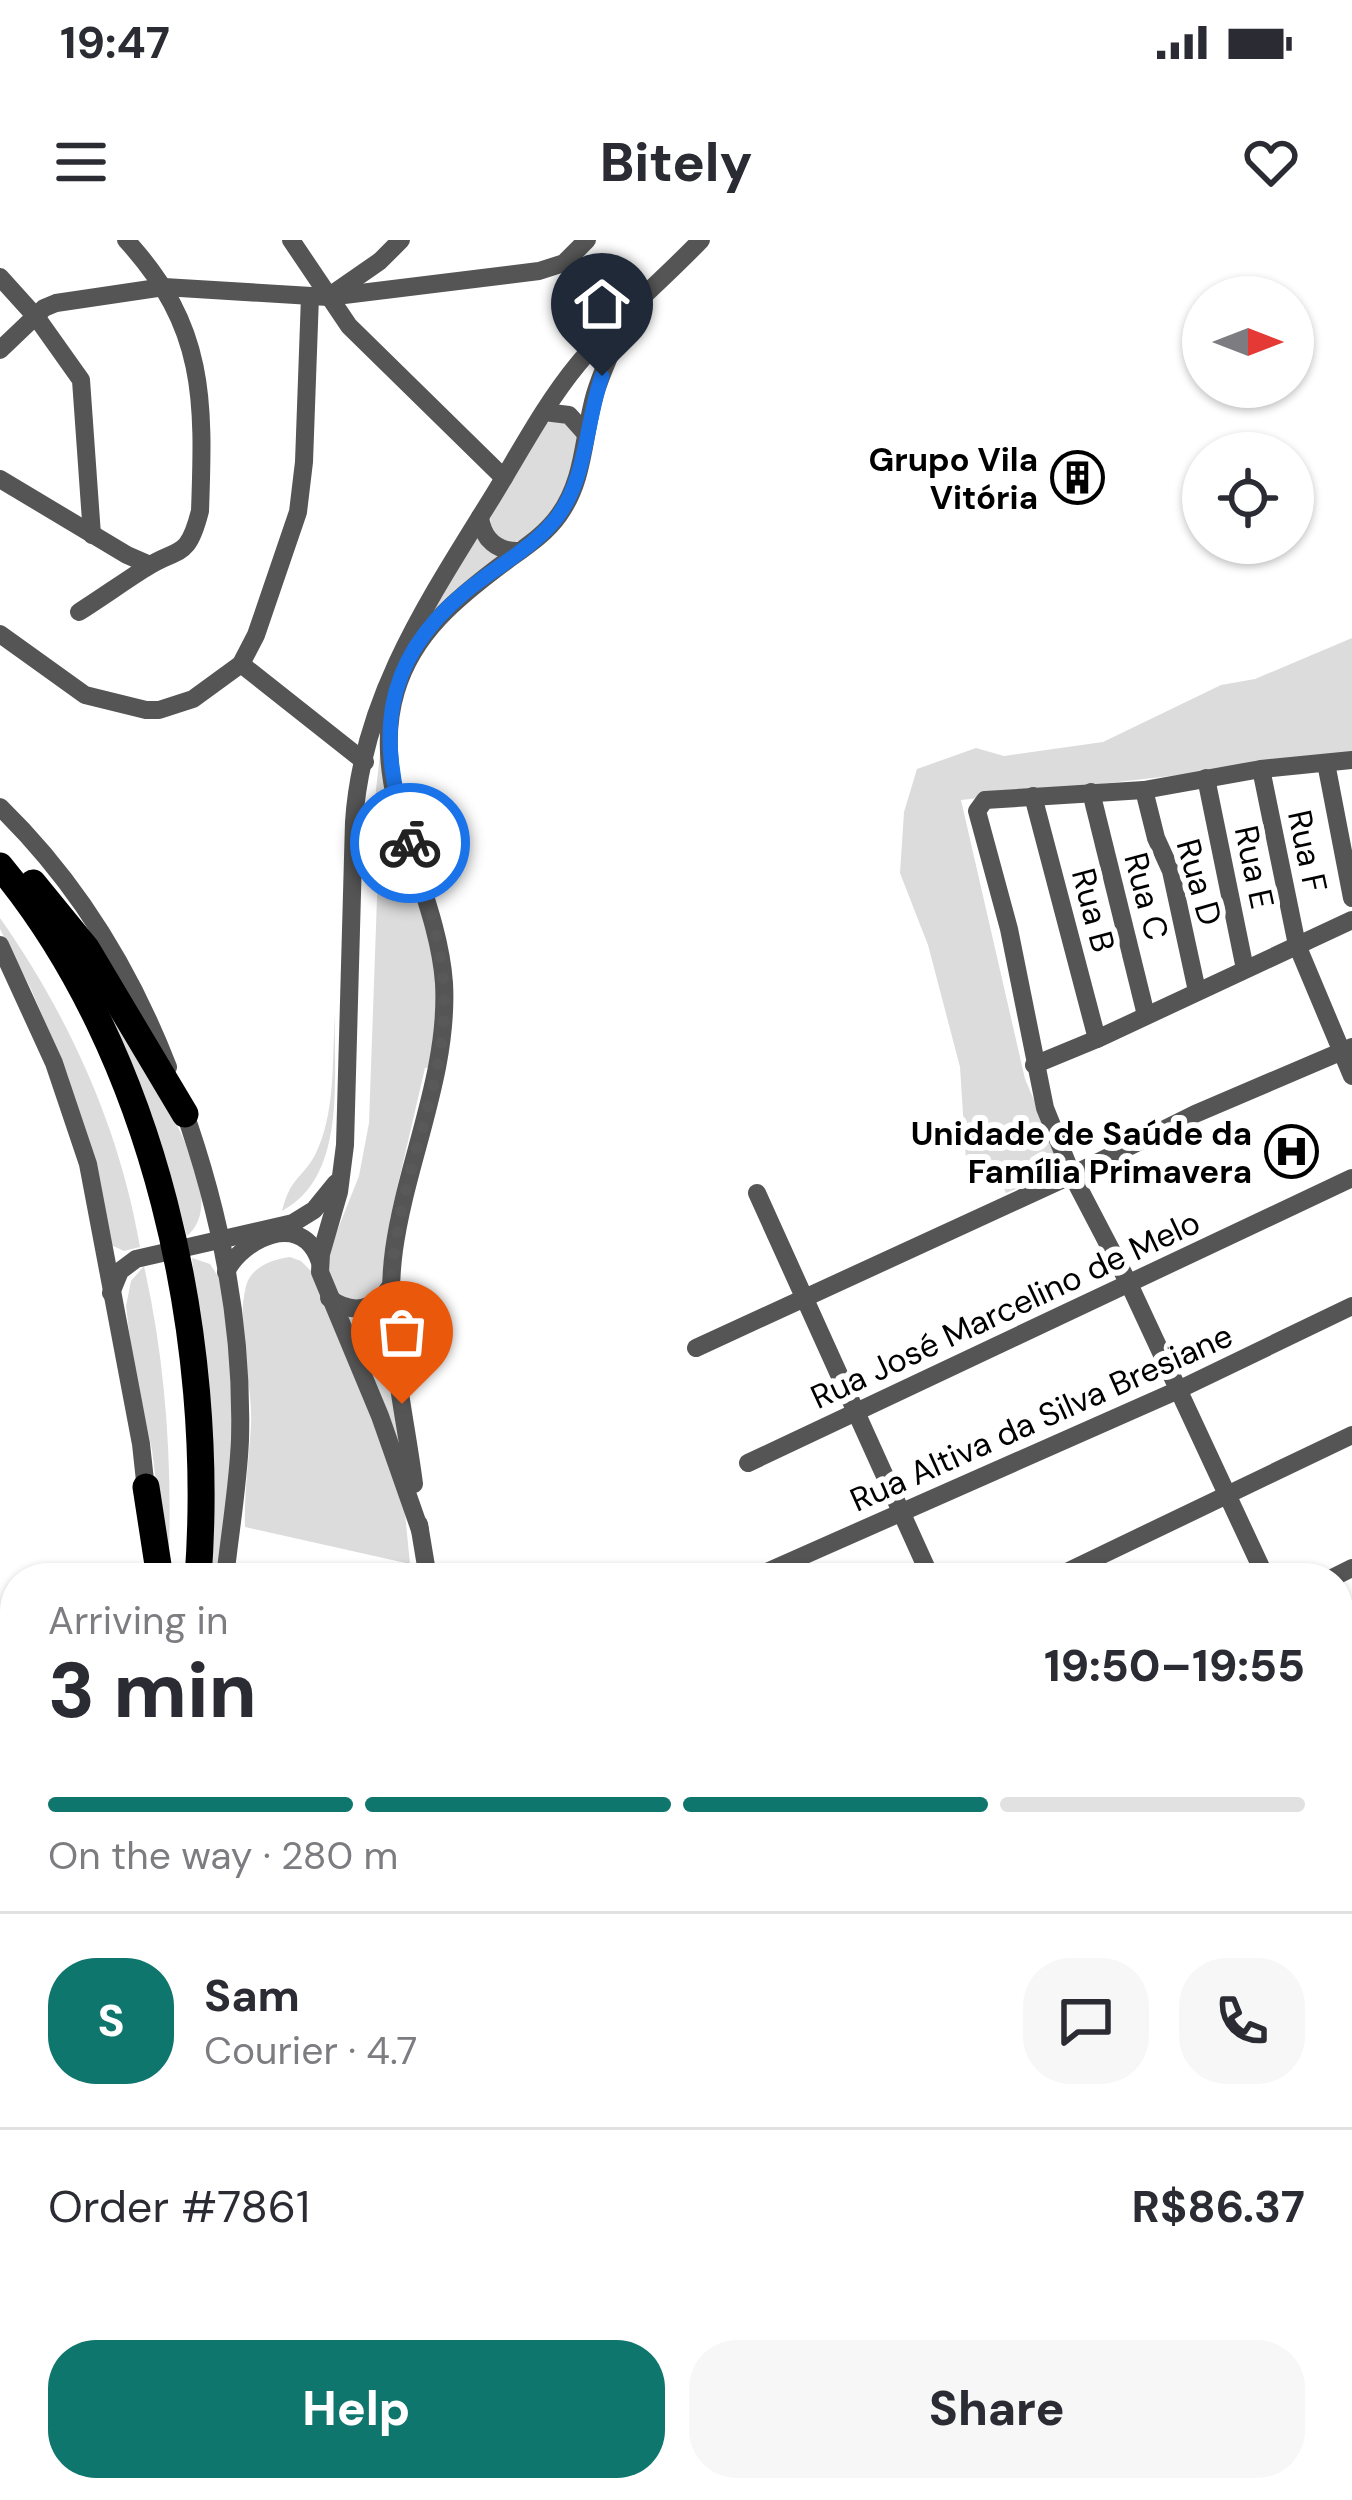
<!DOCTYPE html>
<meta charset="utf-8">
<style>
body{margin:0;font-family:"DM Sans",sans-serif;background:#f7f7f7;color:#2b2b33;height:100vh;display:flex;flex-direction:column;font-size:45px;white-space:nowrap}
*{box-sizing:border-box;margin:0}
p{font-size:39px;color:#7c7c81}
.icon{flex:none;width:66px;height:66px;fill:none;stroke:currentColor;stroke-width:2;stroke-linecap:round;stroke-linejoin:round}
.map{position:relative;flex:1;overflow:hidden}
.drawer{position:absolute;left:0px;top:1323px;width:1353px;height:939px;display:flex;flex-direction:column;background:#fff;border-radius:48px 48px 0 0;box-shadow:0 3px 9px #0004}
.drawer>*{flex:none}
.needle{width:78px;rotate:90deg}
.fabs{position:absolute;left:1182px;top:36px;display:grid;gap:24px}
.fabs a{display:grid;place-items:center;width:132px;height:132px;border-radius:50%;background:#fff;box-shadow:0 3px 9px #0004;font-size:60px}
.pin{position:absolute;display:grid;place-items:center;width:102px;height:102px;color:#fff;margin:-123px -51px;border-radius:50% 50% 50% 0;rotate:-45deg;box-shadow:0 0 12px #0007}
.pin .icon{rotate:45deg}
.courier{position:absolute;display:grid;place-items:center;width:120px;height:120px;margin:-60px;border:9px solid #1a73e8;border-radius:50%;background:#fff;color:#222;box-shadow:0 3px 15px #0007}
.overview em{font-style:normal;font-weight:800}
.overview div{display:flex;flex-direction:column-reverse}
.overview{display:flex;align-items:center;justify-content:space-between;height:204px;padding:0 48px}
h1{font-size:78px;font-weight:800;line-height:90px}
.bar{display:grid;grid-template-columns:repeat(4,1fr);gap:18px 12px;align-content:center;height:144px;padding:0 48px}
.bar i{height:15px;border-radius:9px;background:#e1e1e2}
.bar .on{background:#0f766e}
.bar p{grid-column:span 4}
.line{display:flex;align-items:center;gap:30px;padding:0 48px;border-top:3px solid #e1e1e2}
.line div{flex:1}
.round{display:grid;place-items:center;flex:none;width:126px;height:126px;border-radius:48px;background:#f7f7f7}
.action{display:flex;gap:24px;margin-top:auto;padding:24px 48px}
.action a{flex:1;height:138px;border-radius:48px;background:#0f766e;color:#fff;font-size:48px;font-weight:800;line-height:138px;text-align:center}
.action a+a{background:#f7f7f7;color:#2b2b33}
.status{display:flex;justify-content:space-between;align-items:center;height:84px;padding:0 60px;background:#fff;direction:ltr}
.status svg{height:33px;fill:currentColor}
header{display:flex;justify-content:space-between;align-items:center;height:156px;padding:0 48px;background:#fff;font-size:54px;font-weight:800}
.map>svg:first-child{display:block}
</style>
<div class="status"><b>19:47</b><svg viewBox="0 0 49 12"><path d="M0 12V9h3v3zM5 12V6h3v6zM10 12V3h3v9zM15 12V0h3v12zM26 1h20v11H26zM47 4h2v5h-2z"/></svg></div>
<header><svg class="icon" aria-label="menu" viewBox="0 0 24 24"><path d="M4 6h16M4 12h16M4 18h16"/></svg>Bitely<svg class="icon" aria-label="heart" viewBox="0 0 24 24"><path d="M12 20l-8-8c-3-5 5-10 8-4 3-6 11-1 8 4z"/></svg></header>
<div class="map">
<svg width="1352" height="2260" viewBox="0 0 1352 2260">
<rect width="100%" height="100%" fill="#fff"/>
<g fill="#dcdcdc">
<path d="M 562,180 L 577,197 C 574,236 553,302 505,303 L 491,290 L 490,274 L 545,183 Z"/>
<path d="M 475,297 L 501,320 L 427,379 Z"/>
<path d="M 1352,398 L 1352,515 L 961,560 L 1025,839 L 1064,930 L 1006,953 L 996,930 L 967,936 L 960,827 L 928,705 L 900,633 L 904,572 L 917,529 L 976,508 L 1004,516 L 1103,502 L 1221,445 L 1255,439 Z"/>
<path d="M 383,487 L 438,745 L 430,827 L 425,828 L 390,979 L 393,984 L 384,1042 L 369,1060 L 345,1061 L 328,1043 L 329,1011 L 359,936 L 369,883 L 379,602 L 371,595 Z"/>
<path d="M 0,678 C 69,776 120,889 140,1007 L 124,1011 L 111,1005 L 68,836 L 31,749 L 0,689 Z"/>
<path d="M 77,706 L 172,873 C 186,907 221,967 187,996 L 152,876 Z"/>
<path d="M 335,773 C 333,836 348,936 282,971 C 291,936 302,939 315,915 C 336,874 332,818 335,773 Z"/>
<path d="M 290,1017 L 301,1021 L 314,1034 L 403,1253 L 410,1324 L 245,1287 C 244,1253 249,1220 251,1185 C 253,1141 235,1090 246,1046 C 251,1027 273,1019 290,1017 Z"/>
<path d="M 192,1018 L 210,1024 L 221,1041 L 232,1138 L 232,1208 L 218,1338 L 212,1338 L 212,1212 Z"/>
<path d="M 144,1026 C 167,1128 173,1233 168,1338 L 152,1210 L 133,1125 L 126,1066 L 131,1041 Z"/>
<path d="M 384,1068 L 401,1209 L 343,1074 L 367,1075 Z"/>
<path d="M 248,2247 L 478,2247 L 472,2260 L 400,2260 Z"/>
</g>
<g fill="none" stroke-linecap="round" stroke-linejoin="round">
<g stroke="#555" stroke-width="18">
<path d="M 291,0 L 349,86 L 504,238"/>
<path d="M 0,37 L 37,78 L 81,140 L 92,295"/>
<path d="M 334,53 L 380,21 L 401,0"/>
<path d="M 0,110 L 44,68 L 56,63 L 164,47 L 328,57 L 539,31 L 564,23 L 587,0"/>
<path d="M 544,172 L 569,175 L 586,194"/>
<path d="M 0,239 L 127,315 L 150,325"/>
<path d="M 480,277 C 483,300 497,312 520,311"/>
<path d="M 79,372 C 101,358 122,343 144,329 C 178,306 187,322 200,271 C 204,159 206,87 126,0"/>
<path d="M 0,394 L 85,455 L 146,470 L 159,470 L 193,459 L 241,424 L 256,395 L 298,272 L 304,222 L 310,56"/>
<path d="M 241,424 L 365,522"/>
<path d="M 1326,523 L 1352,658"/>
<path d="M 1261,529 L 1297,705 L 1352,836"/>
<path d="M 1206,538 L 1245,729"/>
<path d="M 1144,550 L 1156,598 L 1171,631 L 1197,751"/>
<path d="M 1091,552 L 1146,775"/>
<path d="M 1033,556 L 1097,799"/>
<path d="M 0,567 C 76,641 130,729 168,827"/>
<path d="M 0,705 L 54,823 L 88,924 L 141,1204 L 147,1259"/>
<path d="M 1034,825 L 1097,799 L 1352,680"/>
<path d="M 182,865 C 220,971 243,1086 240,1200 C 238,1246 230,1292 225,1338"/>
<path d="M 757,953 L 931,1338"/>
<path d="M 226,1032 C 242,999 302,969 320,1022"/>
<path d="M 111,1053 L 120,1031 L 136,1019 L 293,983 L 314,970 L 336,943"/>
<path d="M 329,1058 C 352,1075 374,1071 390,1047"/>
<path d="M 696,1108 L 1072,935 L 1195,874 L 1352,807"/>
<path d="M 748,1223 L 1352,938"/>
<path d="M 414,1244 C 404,1166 383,1089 394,1010 C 406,922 449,833 444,743 C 437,645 366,551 396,451 C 413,393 458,357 505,322 C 524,308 545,295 559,275 C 585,239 583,195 595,154 C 603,128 615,103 627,79"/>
<path d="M 419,1284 L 428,1338"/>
<path d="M 420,1290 L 380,1176 L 320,1032 L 321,1014 L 339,952 L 345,905 L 354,582 C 362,458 430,358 493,256 C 520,212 545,164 578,124 C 615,79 661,42 701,0"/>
<path d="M 629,1338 L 756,1337"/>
<path d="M 753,1338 L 1176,1151 L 1352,1066"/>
<path d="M 1054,1338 L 1352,1195"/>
<path d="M 1266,1338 L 1130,1046 L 1072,935 L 1045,868 L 1009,689 L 977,571 L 985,560 L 1144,550 L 1261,529 L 1352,520"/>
<path d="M 1332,1338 L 1352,1328"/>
<path d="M 1338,1434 L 1352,1429"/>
<path d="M 0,1609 L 15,1617"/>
<path d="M 0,1884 L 15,1839"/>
<path d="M 1338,1912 L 1352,1866"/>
<path d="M 1338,1977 L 1352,1977"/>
<path d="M 1338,2062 L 1352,2062"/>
<path d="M 1338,2117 L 1352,2130"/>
<path d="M 0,2151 L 15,2088"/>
<path d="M 0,2218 L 15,2220"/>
<path d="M 176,2247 L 177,2260"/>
<path d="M 239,2247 L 343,2260"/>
<path d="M 1112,2260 C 1140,2249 1174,2250 1203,2260"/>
</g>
<g stroke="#000" stroke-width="27">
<path d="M 0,626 C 156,814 216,1099 198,1338"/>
<path d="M 33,643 L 86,708 L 185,874"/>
<path d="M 146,1247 L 160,1338"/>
<path d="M 0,1984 L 15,1937"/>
<path d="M 0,2044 L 15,1991"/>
</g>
</g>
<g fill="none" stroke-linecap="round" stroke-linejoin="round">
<path stroke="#595959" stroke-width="12" stroke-dasharray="0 21.6" d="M 402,1164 C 392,1108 387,1055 396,999 C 407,924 440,850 444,774 C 447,716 427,657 410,603"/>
<path stroke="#1a73e8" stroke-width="15" d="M 410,603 C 377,503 378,424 465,352 C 495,327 534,308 558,276 C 587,236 586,182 602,136"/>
</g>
<defs>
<symbol id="building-ring" viewBox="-11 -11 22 22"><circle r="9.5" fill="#fff" stroke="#000" stroke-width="1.5"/><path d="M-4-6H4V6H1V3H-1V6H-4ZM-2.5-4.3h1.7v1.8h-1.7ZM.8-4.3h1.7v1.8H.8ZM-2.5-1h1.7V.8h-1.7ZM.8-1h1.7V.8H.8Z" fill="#000"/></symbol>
<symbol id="hospital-ring" viewBox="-11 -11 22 22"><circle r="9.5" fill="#fff" stroke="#000" stroke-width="1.5"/><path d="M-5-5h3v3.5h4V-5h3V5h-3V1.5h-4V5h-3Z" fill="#000"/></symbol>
</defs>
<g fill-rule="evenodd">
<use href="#building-ring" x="1048" y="208" width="59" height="59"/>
<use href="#hospital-ring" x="1262" y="882" width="59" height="59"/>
</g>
<g text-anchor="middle" stroke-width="12" stroke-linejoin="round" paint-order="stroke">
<g font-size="33" font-weight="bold" fill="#000" stroke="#fff" text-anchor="end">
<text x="1038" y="231">Grupo Vila<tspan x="1038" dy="38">Vitória</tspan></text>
<text x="1252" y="905">Unidade de Saúde da<tspan x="1252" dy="38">Família Primavera</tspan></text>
</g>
<g font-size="33" fill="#000" stroke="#fff">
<text transform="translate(1308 611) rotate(78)" y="12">Rua F</text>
<text transform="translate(1255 627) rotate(78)" y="12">Rua E</text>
<text transform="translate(1200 642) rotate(74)" y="12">Rua D</text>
<text transform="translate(1147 656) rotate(75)" y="12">Rua C</text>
<text transform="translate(1094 670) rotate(75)" y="12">Rua B</text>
<text transform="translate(1005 1069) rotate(-25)" y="12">Rua José Marcelino de Melo</text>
<text transform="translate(1041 1177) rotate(-24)" y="12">Rua Altiva da Silva Bresiane</text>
</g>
</g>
</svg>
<div class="fabs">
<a><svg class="needle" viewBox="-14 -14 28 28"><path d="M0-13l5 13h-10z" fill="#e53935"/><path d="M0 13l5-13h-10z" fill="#7c7c81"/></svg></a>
<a><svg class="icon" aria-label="locate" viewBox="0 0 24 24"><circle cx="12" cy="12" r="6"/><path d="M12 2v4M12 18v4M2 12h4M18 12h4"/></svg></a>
</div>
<div class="pin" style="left:402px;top:1164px;background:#ea580c"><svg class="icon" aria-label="bag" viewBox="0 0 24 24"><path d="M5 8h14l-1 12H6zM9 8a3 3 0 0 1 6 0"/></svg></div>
<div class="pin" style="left:602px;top:136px;background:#1f2937"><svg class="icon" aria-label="home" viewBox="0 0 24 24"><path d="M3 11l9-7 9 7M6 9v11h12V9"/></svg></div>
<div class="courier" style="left:410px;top:603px"><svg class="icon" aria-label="bike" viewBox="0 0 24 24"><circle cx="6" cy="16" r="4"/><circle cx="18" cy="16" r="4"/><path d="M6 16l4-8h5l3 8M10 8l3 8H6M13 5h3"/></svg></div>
<section class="drawer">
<div class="overview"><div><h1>3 min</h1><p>Arriving in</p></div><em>19:50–19:55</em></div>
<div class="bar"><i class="on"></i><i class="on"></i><i class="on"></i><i></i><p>On the way · 280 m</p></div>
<div class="line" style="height:216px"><b class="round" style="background:#0f766e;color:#fff">S</b><div><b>Sam</b><p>Courier · 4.7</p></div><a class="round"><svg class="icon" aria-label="chat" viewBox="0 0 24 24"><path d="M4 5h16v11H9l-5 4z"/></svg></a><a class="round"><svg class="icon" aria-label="phone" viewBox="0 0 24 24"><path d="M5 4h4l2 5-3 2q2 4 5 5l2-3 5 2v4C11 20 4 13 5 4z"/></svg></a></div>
<div class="line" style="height:156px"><div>Order #7861</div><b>R$86.37</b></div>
<div class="action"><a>Help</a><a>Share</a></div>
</section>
</div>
